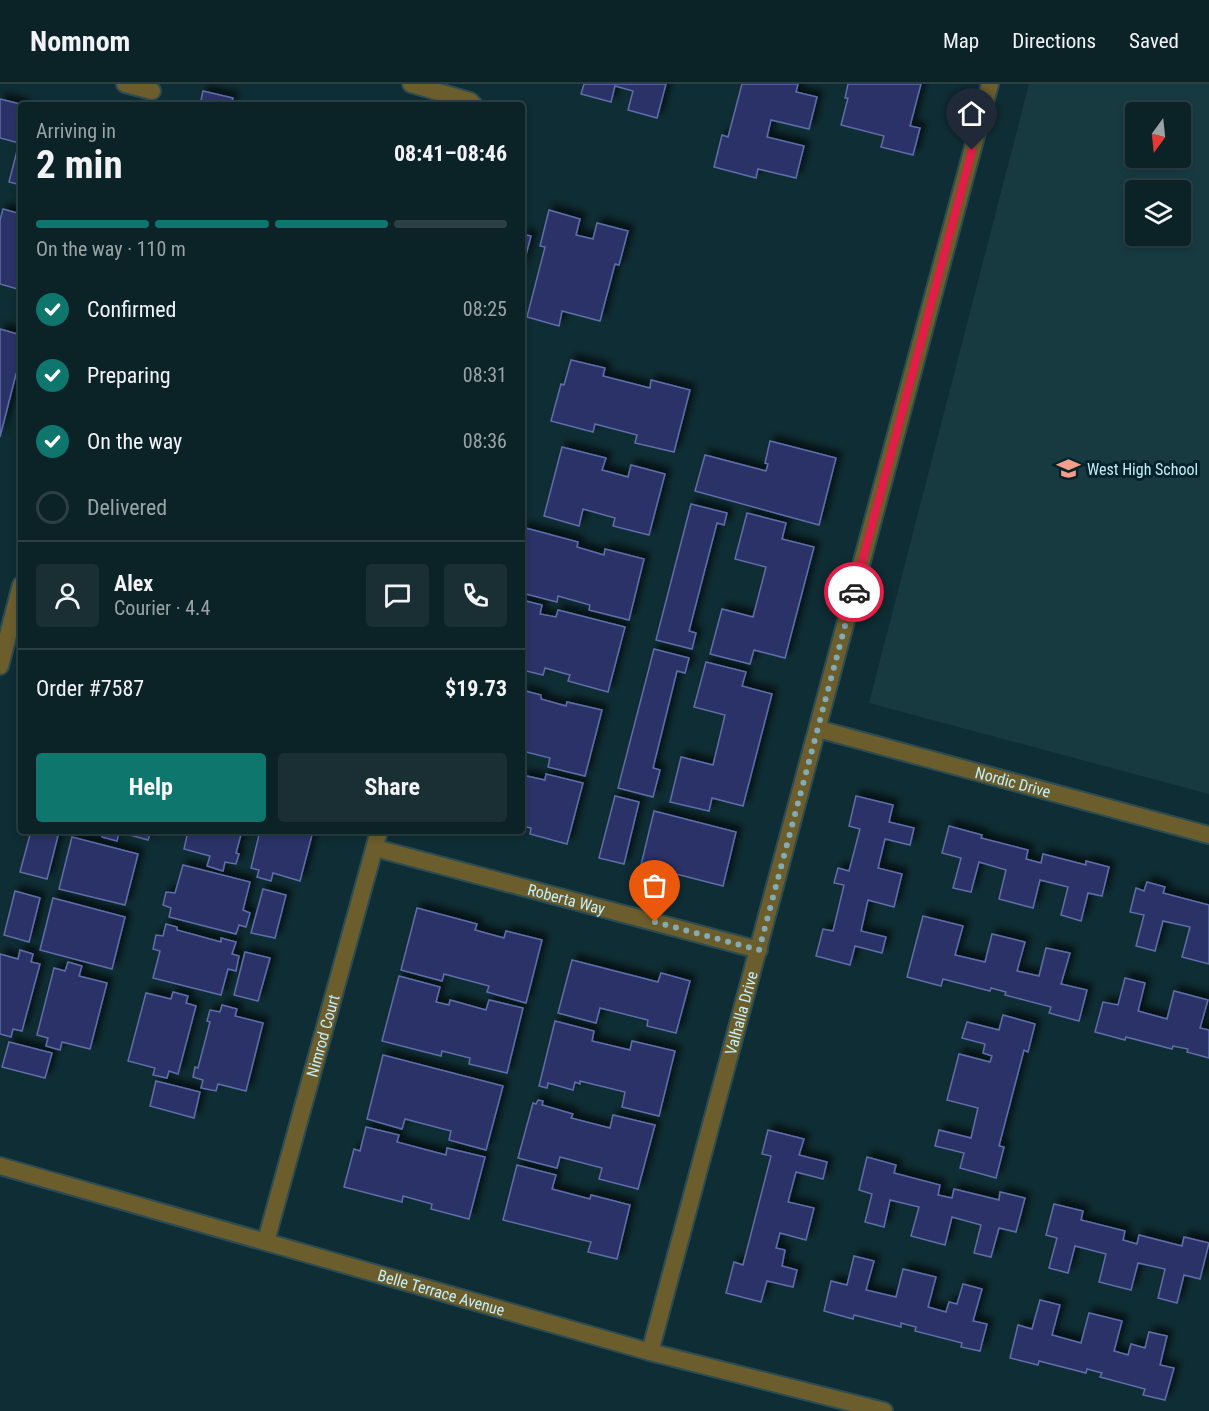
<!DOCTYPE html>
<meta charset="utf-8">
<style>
body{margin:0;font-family:"Roboto Condensed",sans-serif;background:#192f33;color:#f1f3f6;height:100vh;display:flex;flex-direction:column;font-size:22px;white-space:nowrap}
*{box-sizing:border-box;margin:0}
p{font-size:20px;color:#9aa4a7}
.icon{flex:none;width:33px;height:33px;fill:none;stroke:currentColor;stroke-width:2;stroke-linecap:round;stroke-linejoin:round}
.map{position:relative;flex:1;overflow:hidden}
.sheet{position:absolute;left:18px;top:18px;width:507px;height:732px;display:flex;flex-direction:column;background:#0b2227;border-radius:6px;box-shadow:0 3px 9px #0003,0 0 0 2px #2b3f44}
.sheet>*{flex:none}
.needle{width:39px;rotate:195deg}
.fabs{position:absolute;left:1125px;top:18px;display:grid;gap:12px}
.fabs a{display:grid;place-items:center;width:66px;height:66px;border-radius:6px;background:#0b2227;box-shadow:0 3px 9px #0003,0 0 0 2px #2b3f44;font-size:30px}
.pin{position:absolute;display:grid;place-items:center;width:51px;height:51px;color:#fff;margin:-62px -26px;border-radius:50% 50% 50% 0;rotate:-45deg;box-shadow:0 0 6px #0007}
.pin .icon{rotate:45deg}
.courier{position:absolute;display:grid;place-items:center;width:60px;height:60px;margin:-30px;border:4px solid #e11d48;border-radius:50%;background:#fff;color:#222;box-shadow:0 2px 8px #0007}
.head em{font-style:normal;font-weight:700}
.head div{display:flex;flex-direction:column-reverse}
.head{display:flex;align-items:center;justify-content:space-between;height:102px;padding:0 18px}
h1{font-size:39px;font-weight:700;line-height:45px}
.bar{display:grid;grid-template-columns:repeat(4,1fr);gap:9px 6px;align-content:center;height:72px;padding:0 18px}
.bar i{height:8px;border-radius:4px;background:#2b3f44}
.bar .current{background:#0f766e}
.bar p{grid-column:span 4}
.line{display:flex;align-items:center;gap:15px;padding:0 18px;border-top:2px solid #2b3f44}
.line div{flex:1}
.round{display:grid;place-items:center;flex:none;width:63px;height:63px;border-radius:6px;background:#192f33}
ol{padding:0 18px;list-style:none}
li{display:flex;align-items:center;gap:18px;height:66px}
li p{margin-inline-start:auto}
li .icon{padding:6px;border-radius:50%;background:#0f766e;color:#fff;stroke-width:4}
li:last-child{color:#9aa4a7}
li i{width:33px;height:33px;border:3px solid #2b3f44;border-radius:50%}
.button{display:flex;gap:12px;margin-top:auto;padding:12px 18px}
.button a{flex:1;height:69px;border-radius:6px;background:#0f766e;color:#fff;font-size:24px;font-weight:700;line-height:69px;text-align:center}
.button a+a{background:#192f33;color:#f1f3f6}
header{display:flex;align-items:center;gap:36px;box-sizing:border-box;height:84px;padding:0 30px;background:#0b2227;border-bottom:2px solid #2b3f44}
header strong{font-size:28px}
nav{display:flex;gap:33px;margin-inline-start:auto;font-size:21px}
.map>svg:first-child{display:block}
</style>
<header>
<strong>Nomnom</strong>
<nav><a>Map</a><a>Directions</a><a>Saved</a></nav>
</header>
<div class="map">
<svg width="1209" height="1327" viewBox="0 0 1209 1327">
<defs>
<filter id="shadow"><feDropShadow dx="5.5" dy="-5.5" stdDeviation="3" flood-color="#0009"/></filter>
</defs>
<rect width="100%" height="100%" fill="#0f2d34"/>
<path fill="#173a41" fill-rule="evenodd" d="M 1029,0 L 1209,0 L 1209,710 L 869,619 ZM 1136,28 L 1180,28 L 1180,74 L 1136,74 ZM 1136,106 L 1180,106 L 1180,152 L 1136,152 Z"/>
<g fill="#293268" stroke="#5f6da8" stroke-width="1.5" filter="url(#shadow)">
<path d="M 584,0 L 666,0 L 657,34 L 628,26 L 633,7 L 615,2 L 611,18 L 581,10 Z"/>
<path d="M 742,0 L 798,0 L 796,8 L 817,13 L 809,45 L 771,36 L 767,53 L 804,62 L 796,94 L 758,85 L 756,94 L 714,83 L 722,51 L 728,53 Z"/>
<path d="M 848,0 L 921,0 L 910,42 L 920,44 L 913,71 L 881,63 L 884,52 L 841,41 L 848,14 L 845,14 Z"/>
<path d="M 203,7 L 233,14 L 231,21 L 200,21 Z"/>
<path d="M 0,15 L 24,21 L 21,21 L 21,101 L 9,98 L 19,59 L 0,54 Z"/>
<path d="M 3,125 L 21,130 L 21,206 L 0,200 L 0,136 Z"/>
<path d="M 549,126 L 580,135 L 576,151 L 593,155 L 597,139 L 628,147 L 619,181 L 615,180 L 600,237 L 562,227 L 559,242 L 527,233 L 545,163 L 540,162 Z"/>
<path d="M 522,150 L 531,152 L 522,186 Z"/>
<path d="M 0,245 L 21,251 L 21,291 L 16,290 L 0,353 Z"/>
<path d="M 571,276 L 605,284 L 603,292 L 650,304 L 651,296 L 690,306 L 674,368 L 635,359 L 637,351 L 595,340 L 593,348 L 551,337 L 561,300 L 564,301 Z"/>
<path d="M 770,357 L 836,374 L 819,441 L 695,407 L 705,371 L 766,387 L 768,380 L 765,379 Z"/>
<path d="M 562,363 L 606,374 L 602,386 L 628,393 L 631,381 L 665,390 L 649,451 L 613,442 L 615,434 L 583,425 L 579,442 L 544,432 Z"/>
<path d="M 691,420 L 727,429 L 724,441 L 717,439 L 689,547 L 696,549 L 692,565 L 656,556 Z"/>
<path d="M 747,429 L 786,439 L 782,455 L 814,463 L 785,574 L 754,566 L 750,580 L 710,570 L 722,525 L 753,533 L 766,483 L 735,475 Z"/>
<path d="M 522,443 L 578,458 L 577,463 L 604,471 L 605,465 L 644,475 L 629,536 L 589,526 L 590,521 L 558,512 L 557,518 L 522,509 Z"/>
<path d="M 522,516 L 542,521 L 540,530 L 556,533 L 558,526 L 625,543 L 608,608 L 568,597 L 570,591 L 545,584 L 543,591 L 522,586 Z"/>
<path d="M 654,565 L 689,574 L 685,589 L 677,587 L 653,684 L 660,686 L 653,713 L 618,704 Z"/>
<path d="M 706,578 L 746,588 L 742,602 L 772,610 L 743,722 L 712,714 L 709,727 L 670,718 L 681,673 L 713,681 L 725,631 L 694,623 Z"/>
<path d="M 522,606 L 541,611 L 541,615 L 566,622 L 567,618 L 602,626 L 585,692 L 548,683 L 550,674 L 522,667 Z"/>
<path d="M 546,690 L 583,699 L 567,760 L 530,750 L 531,744 L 522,742 L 522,691 L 545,696 Z"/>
<path d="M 615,712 L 639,718 L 624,780 L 599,774 Z"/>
<path d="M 856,712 L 893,721 L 889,738 L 914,744 L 910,761 L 885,755 L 878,784 L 902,790 L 894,823 L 868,816 L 861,847 L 886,853 L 882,869 L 855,862 L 850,881 L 816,872 L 823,845 L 833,847 L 844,801 L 834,799 L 838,784 L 849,787 L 860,745 L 849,742 Z"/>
<path d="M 654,727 L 736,748 L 723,802 L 641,781 Z"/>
<path d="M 949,742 L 982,751 L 981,754 L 1028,766 L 1026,775 L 1041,779 L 1043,770 L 1086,781 L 1086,777 L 1109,783 L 1102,812 L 1088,809 L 1081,837 L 1061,831 L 1068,803 L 1040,796 L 1033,824 L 999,815 L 1006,786 L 979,778 L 971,808 L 953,804 L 961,774 L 942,769 Z"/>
<path d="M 31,747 L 39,747 L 58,752 L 47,795 L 20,788 Z"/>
<path d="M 103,747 L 151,747 L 148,756 L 119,748 L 117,757 L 102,753 Z"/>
<path d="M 188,747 L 242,747 L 236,769 L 239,770 L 236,780 L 225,778 L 223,787 L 207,782 L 210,772 L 184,765 Z"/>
<path d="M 260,747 L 313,747 L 300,797 L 273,789 L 271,797 L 257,793 L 259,786 L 251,784 Z"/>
<path d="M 72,753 L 138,770 L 125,821 L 59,805 Z"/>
<path d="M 183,781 L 250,798 L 243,826 L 250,829 L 246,843 L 239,841 L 236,850 L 169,833 L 171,824 L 163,821 L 166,808 L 175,809 Z"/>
<path d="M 1147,798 L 1165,803 L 1163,809 L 1209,821 L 1209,880 L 1182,873 L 1190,843 L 1163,837 L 1155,867 L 1136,862 L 1144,831 L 1130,828 L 1136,804 L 1144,807 Z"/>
<path d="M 263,805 L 286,811 L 275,854 L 251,849 Z"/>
<path d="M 15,807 L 40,814 L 29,858 L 4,851 Z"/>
<path d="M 53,814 L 125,833 L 112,885 L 40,866 Z"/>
<path d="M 417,824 L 477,840 L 475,846 L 504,854 L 506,847 L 542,856 L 526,919 L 487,908 L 489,902 L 444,890 L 442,897 L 401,886 Z"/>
<path d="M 923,832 L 963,842 L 955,871 L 985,878 L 992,850 L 1025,858 L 1017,887 L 1039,892 L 1046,864 L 1070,869 L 1061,900 L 1087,906 L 1079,937 L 1049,929 L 1051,923 L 1005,911 L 1006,908 L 991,904 L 990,907 L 943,895 L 941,902 L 907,893 Z"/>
<path d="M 166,840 L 177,843 L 177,846 L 221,858 L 221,854 L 236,858 L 232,870 L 239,872 L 236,887 L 228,885 L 221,911 L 153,894 L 160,867 L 153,865 L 156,851 L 163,852 Z"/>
<path d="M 20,866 L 33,870 L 31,878 L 40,880 L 22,947 L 13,945 L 11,953 L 0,950 L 0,870 L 18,875 Z"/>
<path d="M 245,868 L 270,874 L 258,917 L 234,911 Z"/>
<path d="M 572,876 L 658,898 L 661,889 L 690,897 L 676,949 L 647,942 L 648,936 L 600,924 L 596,939 L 558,929 Z"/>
<path d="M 68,878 L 82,882 L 79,892 L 107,899 L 90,965 L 62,958 L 60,966 L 46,962 L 48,954 L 37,951 L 54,884 L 65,887 Z"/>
<path d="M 399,892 L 440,903 L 436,918 L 449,921 L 450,916 L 486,926 L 489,916 L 523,924 L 507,989 L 469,980 L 470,974 L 442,967 L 441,972 L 382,957 Z"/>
<path d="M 1125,894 L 1145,899 L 1138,927 L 1167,935 L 1174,907 L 1208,916 L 1200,944 L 1209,946 L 1209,974 L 1187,968 L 1188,965 L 1173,962 L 1172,965 L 1126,953 L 1125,956 L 1095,948 L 1103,918 L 1118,921 Z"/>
<path d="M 173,908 L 188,912 L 186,919 L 196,922 L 178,990 L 169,987 L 167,994 L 153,991 L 155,984 L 128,977 L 146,909 L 171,915 Z"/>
<path d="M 222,921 L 237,925 L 235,932 L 263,939 L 246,1007 L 218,1000 L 216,1007 L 201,1004 L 203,996 L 193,993 L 195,983 L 198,984 L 210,938 L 207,937 L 210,926 L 220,928 Z"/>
<path d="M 1003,931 L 1035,940 L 1028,968 L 1024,966 L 999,1062 L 1004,1063 L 996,1094 L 960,1084 L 964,1069 L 935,1062 L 939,1046 L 971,1054 L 978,1024 L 947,1016 L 959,970 L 990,978 L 992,972 L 983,969 L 985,960 L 962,954 L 967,938 L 999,946 Z"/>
<path d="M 555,937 L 594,947 L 592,957 L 630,966 L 632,957 L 675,967 L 659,1032 L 622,1023 L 625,1008 L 580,997 L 580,1000 L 575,998 L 573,1006 L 548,999 L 547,1004 L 539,1002 Z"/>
<path d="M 9,958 L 52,969 L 45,994 L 2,983 Z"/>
<path d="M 383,971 L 503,1002 L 486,1066 L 449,1056 L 451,1047 L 405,1035 L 402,1045 L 367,1035 Z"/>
<path d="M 156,997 L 200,1008 L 194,1034 L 150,1022 Z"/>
<path d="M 538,1016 L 543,1017 L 542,1021 L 573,1030 L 571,1034 L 610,1044 L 613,1031 L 655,1041 L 638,1105 L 599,1095 L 602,1084 L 560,1073 L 557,1084 L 518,1074 L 533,1019 L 536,1020 Z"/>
<path d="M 366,1043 L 399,1051 L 397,1058 L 446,1071 L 447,1064 L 485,1073 L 469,1135 L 431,1125 L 432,1120 L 403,1112 L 402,1118 L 344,1103 L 354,1065 L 360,1067 Z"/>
<path d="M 768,1046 L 804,1055 L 799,1071 L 827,1078 L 823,1095 L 796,1088 L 788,1118 L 814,1124 L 806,1156 L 780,1149 L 776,1164 L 785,1166 L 782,1182 L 797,1186 L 793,1203 L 767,1197 L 761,1218 L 726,1209 L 734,1178 L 743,1181 L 771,1072 L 762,1070 Z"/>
<path d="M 867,1073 L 896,1081 L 894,1089 L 940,1101 L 938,1111 L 952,1114 L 954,1105 L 999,1116 L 1000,1108 L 1025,1114 L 1016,1148 L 999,1144 L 991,1173 L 974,1169 L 981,1141 L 952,1133 L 945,1161 L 911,1152 L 919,1123 L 890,1116 L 884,1143 L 865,1138 L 872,1110 L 859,1106 Z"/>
<path d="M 517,1081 L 556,1091 L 552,1105 L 590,1115 L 591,1111 L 630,1121 L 617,1175 L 588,1168 L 591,1158 L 503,1136 Z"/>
<path d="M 1054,1120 L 1083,1127 L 1081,1136 L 1125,1147 L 1123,1156 L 1137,1160 L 1139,1151 L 1182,1162 L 1184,1153 L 1209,1159 L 1200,1195 L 1184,1191 L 1177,1219 L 1158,1214 L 1165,1185 L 1138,1179 L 1131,1206 L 1099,1198 L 1106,1170 L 1075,1162 L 1068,1189 L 1049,1184 L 1057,1154 L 1046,1151 Z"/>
<path d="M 854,1172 L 874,1177 L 866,1206 L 896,1213 L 903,1185 L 936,1193 L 928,1223 L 946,1228 L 949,1218 L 957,1220 L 963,1200 L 982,1205 L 973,1237 L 987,1240 L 980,1267 L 961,1263 L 962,1259 L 915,1247 L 916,1243 L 901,1239 L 901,1243 L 854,1231 L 853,1235 L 824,1227 L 831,1197 L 847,1201 Z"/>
<path d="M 1040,1216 L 1060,1221 L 1052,1251 L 1081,1259 L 1089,1229 L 1122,1237 L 1114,1267 L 1128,1271 L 1131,1260 L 1145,1264 L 1149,1248 L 1167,1252 L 1160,1281 L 1174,1284 L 1165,1316 L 1143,1311 L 1145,1305 L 1100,1293 L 1102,1289 L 1087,1285 L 1086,1289 L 1039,1277 L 1038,1281 L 1010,1274 L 1018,1241 L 1032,1245 Z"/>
</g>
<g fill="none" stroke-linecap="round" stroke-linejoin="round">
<defs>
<g id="minor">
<path d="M 125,0 L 152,7"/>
<path d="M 411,0 L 470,17 L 474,21"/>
<path d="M 0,582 L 21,501"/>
<path id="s1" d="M 818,645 L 1209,751"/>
<path id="s2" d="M 375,764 L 759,866"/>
<path id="s3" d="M 266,1157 L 379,747"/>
<path id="s4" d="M 650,1268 L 990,0"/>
</g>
<g id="tertiary">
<path id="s5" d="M 0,1082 L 650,1268 L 884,1327"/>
</g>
</defs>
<use href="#minor" stroke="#2c4c53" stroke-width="20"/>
<use href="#tertiary" stroke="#2c4c53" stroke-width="20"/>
<use href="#minor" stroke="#6b5d2c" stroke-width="16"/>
<use href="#tertiary" stroke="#6b5d2c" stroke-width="16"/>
</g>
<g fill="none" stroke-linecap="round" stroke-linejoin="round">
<path stroke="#84aab3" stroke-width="6" stroke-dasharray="0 10.8" d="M 655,838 L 759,866 L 854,508"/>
<path stroke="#e11d48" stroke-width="8" d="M 854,508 L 972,66"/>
</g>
<defs>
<symbol id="school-bare" viewBox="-9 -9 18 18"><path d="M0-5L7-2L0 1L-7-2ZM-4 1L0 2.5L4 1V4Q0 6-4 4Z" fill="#f49e8a" stroke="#04232a" stroke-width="2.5" paint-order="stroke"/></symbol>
</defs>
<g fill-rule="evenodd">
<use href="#school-bare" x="1052" y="368" width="33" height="33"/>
</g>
<g text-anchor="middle" stroke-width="6" stroke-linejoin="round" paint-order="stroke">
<g font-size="16" fill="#c3eef8" stroke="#04232a" text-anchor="start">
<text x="1087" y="391">West High School</text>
</g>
<g font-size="16" fill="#c3eef8" stroke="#04232a">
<text dy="6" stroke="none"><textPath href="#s1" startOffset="202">Nordic Drive</textPath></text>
<text dy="6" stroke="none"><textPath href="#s2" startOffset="198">Roberta Way</textPath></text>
<text dy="6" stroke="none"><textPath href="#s4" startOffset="351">Valhalla Drive</textPath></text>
<text dy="6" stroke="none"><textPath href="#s3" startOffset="213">Nimrod Court</textPath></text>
<text dy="6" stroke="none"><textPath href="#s5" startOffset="459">Belle Terrace Avenue</textPath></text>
</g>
</g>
</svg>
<div class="fabs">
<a><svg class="needle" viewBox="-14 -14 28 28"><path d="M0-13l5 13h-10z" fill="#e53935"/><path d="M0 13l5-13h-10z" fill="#9aa4a7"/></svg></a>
<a><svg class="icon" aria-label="layers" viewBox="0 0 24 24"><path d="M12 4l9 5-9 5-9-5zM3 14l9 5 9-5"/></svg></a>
</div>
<div class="pin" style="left:655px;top:838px;background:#ea580c"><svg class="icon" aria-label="bag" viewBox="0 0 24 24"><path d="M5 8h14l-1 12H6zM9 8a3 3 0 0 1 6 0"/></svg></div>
<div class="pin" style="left:972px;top:66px;background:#1f2937"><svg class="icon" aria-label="home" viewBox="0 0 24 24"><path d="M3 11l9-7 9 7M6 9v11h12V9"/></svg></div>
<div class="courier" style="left:854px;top:508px"><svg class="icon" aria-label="car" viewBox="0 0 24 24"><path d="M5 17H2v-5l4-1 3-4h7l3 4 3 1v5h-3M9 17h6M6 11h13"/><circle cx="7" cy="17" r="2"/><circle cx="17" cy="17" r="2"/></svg></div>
<section class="sheet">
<div class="head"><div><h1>2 min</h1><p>Arriving in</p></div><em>08:41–08:46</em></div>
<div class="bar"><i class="current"></i><i class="current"></i><i class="current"></i><i></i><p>On the way · 110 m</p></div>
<ol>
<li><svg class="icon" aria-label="check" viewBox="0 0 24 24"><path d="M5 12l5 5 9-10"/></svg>Confirmed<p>08:25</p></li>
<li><svg class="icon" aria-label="check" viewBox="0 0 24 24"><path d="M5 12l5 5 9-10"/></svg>Preparing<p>08:31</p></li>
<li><svg class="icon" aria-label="check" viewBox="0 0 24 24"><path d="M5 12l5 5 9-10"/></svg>On the way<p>08:36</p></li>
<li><i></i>Delivered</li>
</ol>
<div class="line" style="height:108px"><a class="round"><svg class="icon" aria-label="person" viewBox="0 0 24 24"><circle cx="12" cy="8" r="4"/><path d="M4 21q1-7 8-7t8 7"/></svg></a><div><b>Alex</b><p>Courier · 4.4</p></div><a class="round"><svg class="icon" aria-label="chat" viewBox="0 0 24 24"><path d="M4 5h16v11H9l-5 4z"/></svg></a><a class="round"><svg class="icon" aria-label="phone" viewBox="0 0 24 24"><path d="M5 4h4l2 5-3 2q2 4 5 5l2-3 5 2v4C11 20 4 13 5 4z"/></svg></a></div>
<div class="line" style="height:78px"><div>Order #7587</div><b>$19.73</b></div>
<div class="button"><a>Help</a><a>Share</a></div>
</section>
</div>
